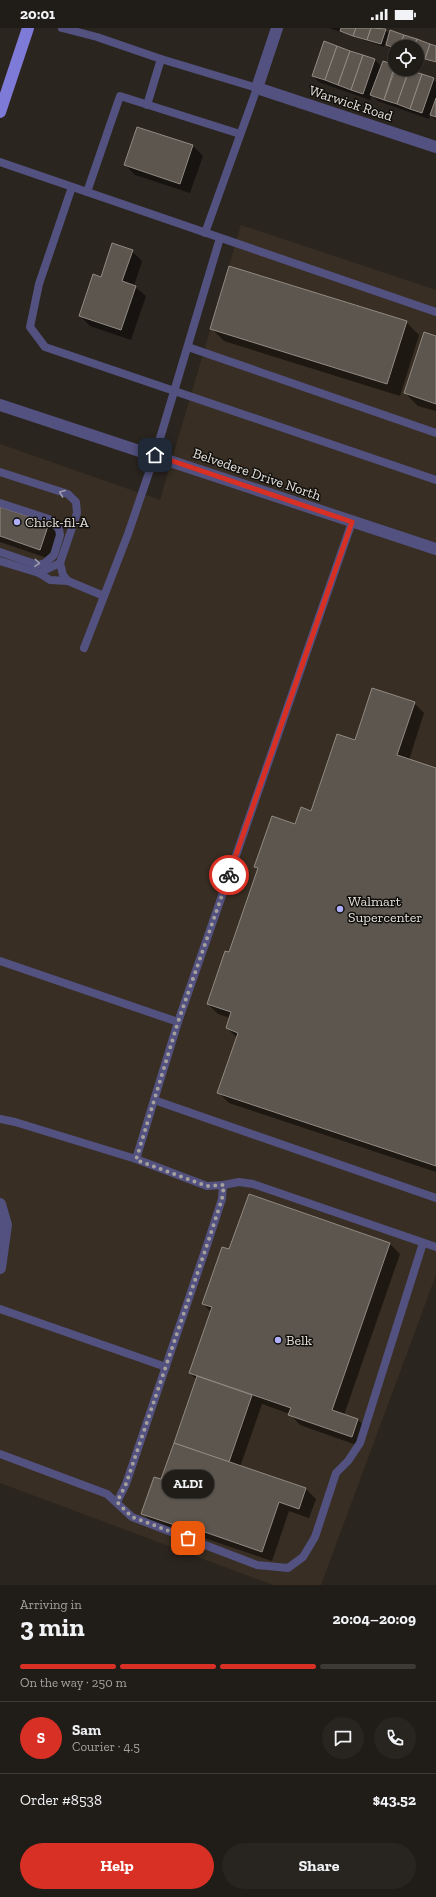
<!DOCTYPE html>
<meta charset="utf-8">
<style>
body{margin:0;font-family:"Zilla Slab",serif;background:#282520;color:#f1f3f6;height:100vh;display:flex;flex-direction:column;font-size:15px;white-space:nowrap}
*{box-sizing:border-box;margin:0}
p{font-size:13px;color:#a2a1a1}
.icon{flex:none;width:22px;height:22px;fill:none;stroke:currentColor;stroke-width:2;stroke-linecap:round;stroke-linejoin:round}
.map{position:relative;height:1557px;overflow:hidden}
.details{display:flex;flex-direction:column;background:#201c17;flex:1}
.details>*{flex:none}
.tools{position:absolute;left:388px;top:12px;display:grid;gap:8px}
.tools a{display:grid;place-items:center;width:36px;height:36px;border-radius:50%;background:#201c17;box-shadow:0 1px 3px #0004,0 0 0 1px #3d3a36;font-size:20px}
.pin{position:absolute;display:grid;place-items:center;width:34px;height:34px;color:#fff;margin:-17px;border-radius:8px;box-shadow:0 2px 6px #0006}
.courier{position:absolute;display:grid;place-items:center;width:40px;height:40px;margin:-20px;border:3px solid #d93025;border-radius:50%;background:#fff;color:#222;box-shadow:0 1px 5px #0007}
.bubble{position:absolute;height:28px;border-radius:14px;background:#201c17;box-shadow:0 1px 3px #0004,0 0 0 1px #3d3a36;font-size:13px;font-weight:700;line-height:28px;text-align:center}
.headline em{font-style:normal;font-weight:700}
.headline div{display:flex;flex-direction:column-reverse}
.headline{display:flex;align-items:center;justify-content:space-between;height:68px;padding:0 20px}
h1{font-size:26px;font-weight:700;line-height:30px}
.bar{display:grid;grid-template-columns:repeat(4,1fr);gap:6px 4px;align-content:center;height:48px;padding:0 20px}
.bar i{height:5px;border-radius:3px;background:#3d3a36}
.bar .on{background:#d93025}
.bar p{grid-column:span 4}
.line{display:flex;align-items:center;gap:10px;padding:0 20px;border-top:1px solid #3d3a36}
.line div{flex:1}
.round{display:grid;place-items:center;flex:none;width:42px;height:42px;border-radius:21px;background:#282520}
.button{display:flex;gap:8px;margin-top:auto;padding:8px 20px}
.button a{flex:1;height:46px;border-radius:24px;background:#d93025;color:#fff;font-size:16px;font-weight:700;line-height:46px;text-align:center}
.button a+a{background:#282520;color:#f1f3f6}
.status{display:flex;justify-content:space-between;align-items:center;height:28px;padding:0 20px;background:#201c17;direction:ltr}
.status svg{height:11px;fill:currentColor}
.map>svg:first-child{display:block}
</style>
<div class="status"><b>20:01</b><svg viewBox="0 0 49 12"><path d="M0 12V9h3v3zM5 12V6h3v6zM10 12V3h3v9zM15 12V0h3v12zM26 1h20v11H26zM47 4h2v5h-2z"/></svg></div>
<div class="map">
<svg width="436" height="1557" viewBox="0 0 436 1557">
<rect width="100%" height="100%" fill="#2b251f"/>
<path fill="#382e23" d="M 241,197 L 436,262 L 436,1247 L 321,1557 L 273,1557 L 0,1455 L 0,416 L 160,472 Z"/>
<g fill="#0007">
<path d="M 329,0 L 378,0 L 385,2 L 390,7 L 436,18 L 436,35 L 417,29 L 417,19 L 395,19 L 395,22 L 390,20 L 387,17 L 390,7 L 388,6 L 384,19 Z"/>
<path d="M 325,15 L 375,32 L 382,39 L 383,34 L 395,38 L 395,41 L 404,41 L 433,51 L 436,54 L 436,92 L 430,87 L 429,91 L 378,73 L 372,67 L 370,72 L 319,54 L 313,48 Z"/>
<path d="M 193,118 L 203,128 L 190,165 L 135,147 L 125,137 Z"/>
<path d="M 132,223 L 142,233 L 134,258 L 146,268 L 131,312 L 90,298 L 80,288 L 102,250 Z"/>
<path d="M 406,294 L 419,307 L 400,368 L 224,313 L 211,300 Z"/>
<path d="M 436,309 L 436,383 L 418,378 L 405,365 Z"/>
<path d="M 0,480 L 48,496 L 58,506 L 50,531 L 0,514 Z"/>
<path d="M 414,675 L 424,685 L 409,732 L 436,742 L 436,1144 L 229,1075 L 219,1065 L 237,1010 L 227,1000 L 230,990 L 218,986 L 208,976 L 230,925 L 258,842 L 255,839 L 296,797 L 312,784 L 355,714 Z"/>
<path d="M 390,1216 L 400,1226 L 344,1387 L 358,1392 L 368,1401 L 362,1419 L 300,1397 L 290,1386 L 262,1376 L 240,1439 L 306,1461 L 316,1471 L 309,1490 L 289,1483 L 272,1533 L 189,1505 L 188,1508 L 152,1495 L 142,1485 L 162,1453 L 197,1352 L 190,1345 L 211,1284 L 203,1276 L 230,1223 Z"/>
</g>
<g fill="#5c564f" stroke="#918a82">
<path d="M 341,0 L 356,0 L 353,8 L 340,3 Z"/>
<path d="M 356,0 L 371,0 L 367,12 L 353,8 Z"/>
<path d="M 371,0 L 386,1 L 381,16 L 367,12 Z"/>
<path d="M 390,2 L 404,7 L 399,19 L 395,19 L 395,20 L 386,17 Z"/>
<path d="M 404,7 L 417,11 L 414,19 L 399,19 Z"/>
<path d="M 417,11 L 430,16 L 425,31 L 417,28 L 417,19 L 414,19 Z"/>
<path d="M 324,13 L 337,18 L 325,52 L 312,48 Z"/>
<path d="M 430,16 L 436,18 L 436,34 L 425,31 Z"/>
<path d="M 337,18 L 350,23 L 338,57 L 325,52 Z"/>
<path d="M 350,23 L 363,27 L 351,62 L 338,57 Z"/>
<path d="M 363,27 L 375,31 L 363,66 L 351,62 Z"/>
<path d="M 383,33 L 395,37 L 384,72 L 370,67 Z"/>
<path d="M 395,41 L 409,42 L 397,76 L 384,72 Z"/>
<path d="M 409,42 L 422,46 L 410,81 L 397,76 Z"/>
<path d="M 422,46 L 434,50 L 422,85 L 410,81 Z"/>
<path d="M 436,70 L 436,89 L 430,87 Z"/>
<path d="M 137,99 L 193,117 L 180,156 L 124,137 Z"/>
<path d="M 112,215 L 133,222 L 122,253 L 136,258 L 121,302 L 79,288 L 93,246 L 101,249 Z"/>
<path d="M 229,238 L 407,293 L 387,356 L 210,301 Z"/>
<path d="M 424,304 L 436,308 L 436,376 L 404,365 Z"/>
<path d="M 0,479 L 49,495 L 40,522 L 0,508 Z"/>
<path d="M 372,660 L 415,674 L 397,727 L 436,740 L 436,1138 L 217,1065 L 238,1005 L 226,1000 L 231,984 L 207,976 L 225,923 L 229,924 L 258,840 L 254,839 L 272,788 L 295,796 L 301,779 L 311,783 L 337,706 L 355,712 Z"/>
<path d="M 249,1166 L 390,1215 L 332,1382 L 358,1391 L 352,1409 L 288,1387 L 291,1380 L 189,1345 L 212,1279 L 202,1276 L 222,1219 L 229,1221 Z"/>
<path d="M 197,1348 L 252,1367 L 229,1434 L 174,1415 Z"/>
<path d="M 174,1415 L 306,1460 L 299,1481 L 279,1474 L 262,1524 L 179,1495 L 178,1498 L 141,1486 L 154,1449 L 161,1451 Z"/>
</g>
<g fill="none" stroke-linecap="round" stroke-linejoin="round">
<g stroke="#52517f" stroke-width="8">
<path d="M 62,0 L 97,9 L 161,31 L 257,60 L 205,205"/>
<path d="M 147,77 L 161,31"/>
<path d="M 0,134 L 436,284"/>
<path d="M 72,159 L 39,256 L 30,299 L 45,319 L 436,452"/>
<path d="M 87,164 L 120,68 L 240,106"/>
<path d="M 188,319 L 436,405"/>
<path d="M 0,444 L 68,466 L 76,474 L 77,485 L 60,535 L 63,547 L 68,553"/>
<path d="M 0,475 L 49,491 L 59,501 L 60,507 L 54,527 L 45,535 L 38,537 L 0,524"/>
<path d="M 0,533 L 39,545 L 50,552 L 68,553 L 104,568"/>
<path d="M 39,545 L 60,535"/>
<path d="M 84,620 L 128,506 L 155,427 L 220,210"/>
<path d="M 0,933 L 178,994"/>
<path d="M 154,1072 L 436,1170"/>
<path d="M 0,1091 L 15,1094 L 136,1131 L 207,1158 L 223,1157 L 239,1154 L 253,1156 L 436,1219"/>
<path d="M 136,1131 L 178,994 L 352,494"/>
<path d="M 0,1281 L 166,1339"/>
<path d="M 0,1426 L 107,1466 L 132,1489 L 257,1537 L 288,1540 L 303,1529 L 315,1509 L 336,1445 L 348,1433 L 360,1415 L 423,1215"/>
<path d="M 117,1474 L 126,1456 L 209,1211 L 222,1171 L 223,1157"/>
</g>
<g stroke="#52517f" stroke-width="12">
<path d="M 277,0 L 257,60 L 436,119"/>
<path d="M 0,1176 L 6,1197 L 0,1240"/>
</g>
<path stroke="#52517f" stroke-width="12" d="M 0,377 L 436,521"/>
<path stroke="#7e7ad8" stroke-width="12" d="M 0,84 L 28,0"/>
</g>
<defs><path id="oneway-chevron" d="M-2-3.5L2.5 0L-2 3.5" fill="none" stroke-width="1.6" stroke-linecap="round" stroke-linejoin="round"/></defs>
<g stroke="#9c9aae">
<use href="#oneway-chevron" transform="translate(62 465) rotate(-159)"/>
<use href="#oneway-chevron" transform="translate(37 535) rotate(5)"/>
</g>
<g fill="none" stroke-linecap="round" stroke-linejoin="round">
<path stroke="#a5a09b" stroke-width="4" stroke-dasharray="0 7.2" d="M 188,1510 L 132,1489 L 117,1474 L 126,1456 L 209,1211 L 222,1171 L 224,1157 L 207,1158 L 136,1132 L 178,994 L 229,847"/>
<path stroke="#d93025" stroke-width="5" d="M 155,427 L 352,494 L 229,847"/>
</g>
<g fill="#aeaefa" stroke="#110f0c" stroke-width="1.5">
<circle cx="17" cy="494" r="4"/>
<circle cx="340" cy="881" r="4"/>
<circle cx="278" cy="1312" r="4"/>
</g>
<g text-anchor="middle" stroke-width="3" stroke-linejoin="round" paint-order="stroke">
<g font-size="14" fill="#e6e2de" stroke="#110f0c">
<text transform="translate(351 75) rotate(18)" y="5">Warwick Road</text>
<text transform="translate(257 446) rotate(19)" y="5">Belvedere Drive North</text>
</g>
<g font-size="14" fill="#e6e2de" stroke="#110f0c" text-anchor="start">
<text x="25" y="499">Chick-fil-A</text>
<text x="348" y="878">Walmart<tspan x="348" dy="16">Supercenter</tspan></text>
<text x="286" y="1317">Belk</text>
</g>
</g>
</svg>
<div class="tools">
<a><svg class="icon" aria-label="locate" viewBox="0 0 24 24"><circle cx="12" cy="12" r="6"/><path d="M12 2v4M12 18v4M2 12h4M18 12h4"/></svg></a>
</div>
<div class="pin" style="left:188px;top:1510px;background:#ea580c"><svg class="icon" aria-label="bag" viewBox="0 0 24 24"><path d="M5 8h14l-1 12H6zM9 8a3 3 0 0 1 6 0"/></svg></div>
<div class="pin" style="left:155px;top:427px;background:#1f2937"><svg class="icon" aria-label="home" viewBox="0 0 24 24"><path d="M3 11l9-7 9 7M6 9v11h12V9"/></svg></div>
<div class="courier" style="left:229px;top:847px"><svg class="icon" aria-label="bike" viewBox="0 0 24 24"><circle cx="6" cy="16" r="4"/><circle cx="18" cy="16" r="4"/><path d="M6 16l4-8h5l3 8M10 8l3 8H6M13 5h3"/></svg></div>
<div class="bubble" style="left:162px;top:1442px;width:52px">ALDI</div>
</div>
<section class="details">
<div class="headline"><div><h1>3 min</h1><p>Arriving in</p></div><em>20:04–20:09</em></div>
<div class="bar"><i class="on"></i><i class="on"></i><i class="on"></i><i></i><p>On the way · 250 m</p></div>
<div class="line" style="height:72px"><b class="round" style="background:#d93025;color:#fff">S</b><div><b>Sam</b><p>Courier · 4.5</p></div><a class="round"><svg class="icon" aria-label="chat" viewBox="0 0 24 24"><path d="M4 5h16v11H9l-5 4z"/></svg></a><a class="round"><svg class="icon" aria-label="phone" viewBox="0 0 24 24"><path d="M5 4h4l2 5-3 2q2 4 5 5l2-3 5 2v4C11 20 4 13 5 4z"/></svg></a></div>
<div class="line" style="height:52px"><div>Order #8538</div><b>$43.52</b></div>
<div class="button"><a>Help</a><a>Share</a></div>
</section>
